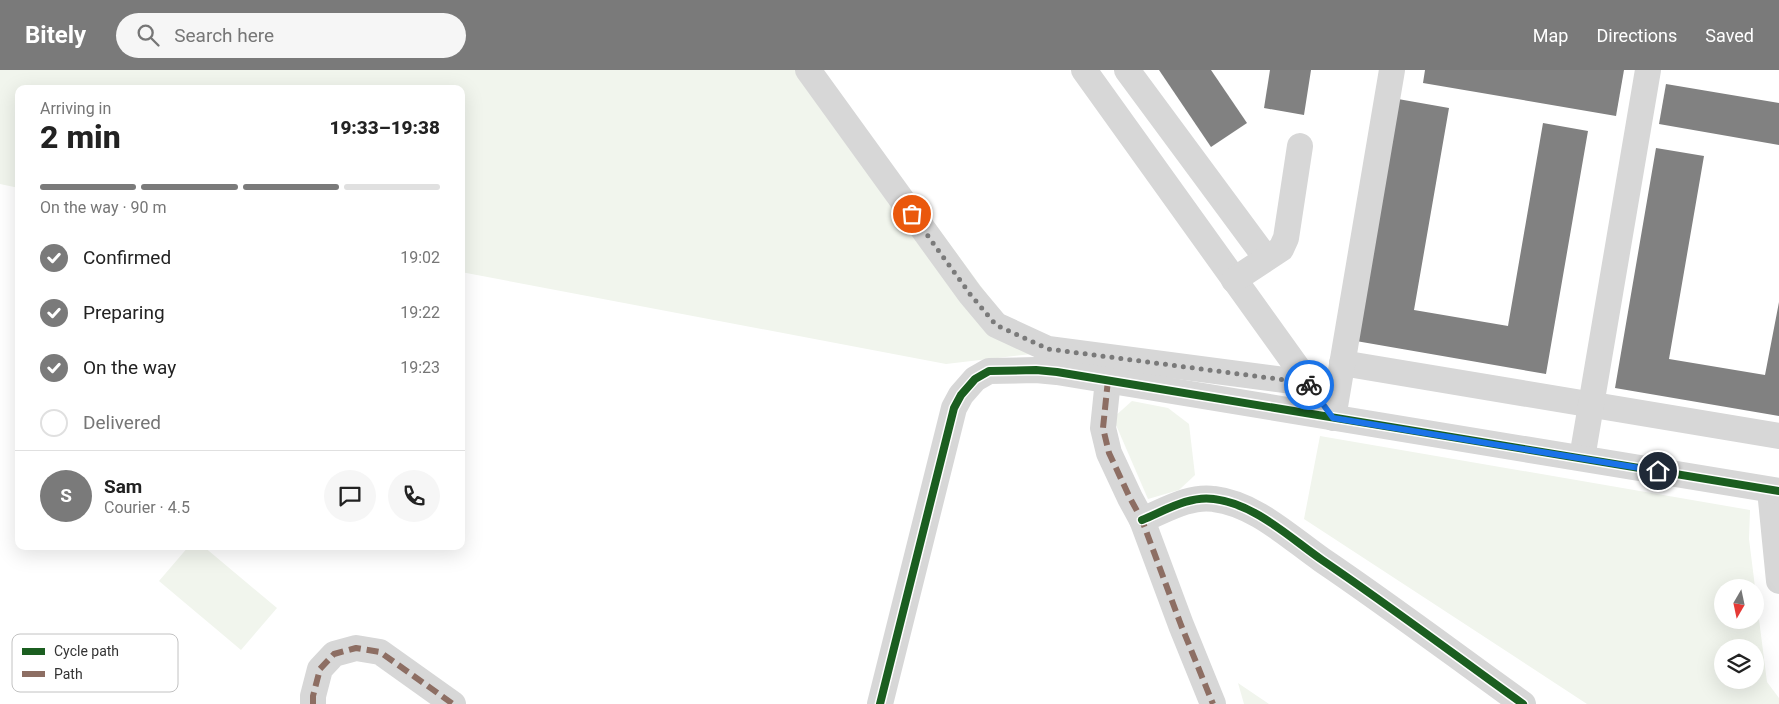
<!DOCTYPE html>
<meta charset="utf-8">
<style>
body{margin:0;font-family:Roboto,sans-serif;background:#f6f6f6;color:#222;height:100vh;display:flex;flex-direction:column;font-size:19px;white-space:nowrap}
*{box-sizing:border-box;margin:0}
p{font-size:16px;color:#767676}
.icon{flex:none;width:28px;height:28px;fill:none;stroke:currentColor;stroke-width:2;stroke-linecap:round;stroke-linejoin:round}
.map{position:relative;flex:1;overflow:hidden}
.side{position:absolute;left:15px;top:15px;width:450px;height:465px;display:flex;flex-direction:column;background:#fff;border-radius:10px;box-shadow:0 5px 20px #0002}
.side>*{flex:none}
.needle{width:32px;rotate:189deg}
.tools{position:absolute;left:1714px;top:509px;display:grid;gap:10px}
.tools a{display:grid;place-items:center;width:50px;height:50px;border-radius:50%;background:#fff;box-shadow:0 5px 20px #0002;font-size:25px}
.pin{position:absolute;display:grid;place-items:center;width:42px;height:42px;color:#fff;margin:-21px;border:2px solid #fff;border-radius:50%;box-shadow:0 1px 5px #0007}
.courier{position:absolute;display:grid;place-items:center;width:50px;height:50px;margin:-25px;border:4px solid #1a73e8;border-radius:50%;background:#fff;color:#222;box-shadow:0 1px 6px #0007}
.headline em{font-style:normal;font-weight:800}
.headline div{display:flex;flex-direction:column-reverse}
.headline{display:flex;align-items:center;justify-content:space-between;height:85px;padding:0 25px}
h1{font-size:32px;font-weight:800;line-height:38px}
.bar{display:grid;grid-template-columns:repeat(4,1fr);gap:8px 5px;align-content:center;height:60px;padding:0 25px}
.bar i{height:6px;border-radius:4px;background:#e0e0e0}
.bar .active{background:#7a7a7a}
.bar p{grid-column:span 4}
.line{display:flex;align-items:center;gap:12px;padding:0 25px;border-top:1px solid #e0e0e0}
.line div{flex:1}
.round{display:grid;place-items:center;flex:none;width:52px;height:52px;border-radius:26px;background:#f6f6f6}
ol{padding:0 25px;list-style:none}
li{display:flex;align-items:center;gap:15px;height:55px}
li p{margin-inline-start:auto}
li .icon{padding:5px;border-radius:50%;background:#7a7a7a;color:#fff;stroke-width:4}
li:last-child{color:#767676}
li i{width:28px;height:28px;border:2px solid #e0e0e0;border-radius:50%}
header{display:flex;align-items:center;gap:30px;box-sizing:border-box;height:70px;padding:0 25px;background:#7a7a7a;color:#fff}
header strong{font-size:24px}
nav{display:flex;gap:28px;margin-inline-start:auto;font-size:18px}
.search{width:350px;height:45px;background:#f6f6f6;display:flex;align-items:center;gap:12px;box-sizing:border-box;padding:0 18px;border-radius:28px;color:#767676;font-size:19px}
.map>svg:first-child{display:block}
</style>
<header>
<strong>Bitely</strong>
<div class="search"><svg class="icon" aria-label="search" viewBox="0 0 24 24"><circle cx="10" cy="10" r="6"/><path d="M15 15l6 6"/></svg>Search here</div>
<nav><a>Map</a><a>Directions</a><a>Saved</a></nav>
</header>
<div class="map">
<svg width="1779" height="634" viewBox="0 0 1779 634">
<rect width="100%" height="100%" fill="#fff"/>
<g fill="#f1f5ed" fill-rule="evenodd">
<path d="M 0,0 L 821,0 L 1031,284 L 946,294 L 461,202 L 461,19 L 19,19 L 19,118 L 0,114 Z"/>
<path d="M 1132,331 L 1168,338 L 1189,354 L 1195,405 L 1179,420 L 1148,429 L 1113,348 Z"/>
<path d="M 1320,366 L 1750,440 L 1749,469 L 1755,517 L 1722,518 L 1722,550 L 1755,550 L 1755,518 L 1767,612 L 1779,628 L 1779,634 L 1587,634 L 1304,449 ZM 1722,578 L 1755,578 L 1755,610 L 1722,610 Z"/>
<path d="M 189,476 L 203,476 L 277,538 L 241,580 L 159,511 Z"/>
<path d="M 1238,613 L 1269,634 L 1244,634 Z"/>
</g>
<g fill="#818181">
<path d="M 1159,0 L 1211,0 L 1247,53 L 1211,77 Z"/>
<path d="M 1270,0 L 1311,0 L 1304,45 L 1264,38 Z"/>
<path d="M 1425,0 L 1624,0 L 1616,46 L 1423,13 Z"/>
<path d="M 1666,14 L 1779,33 L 1779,75 L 1659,54 Z"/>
<path d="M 1398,29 L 1449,38 L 1414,240 L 1508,256 L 1543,53 L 1588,61 L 1546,304 L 1356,271 Z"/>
<path d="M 1656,78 L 1704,86 L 1669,289 L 1765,305 L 1779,232 L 1779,346 L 1615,318 Z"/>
</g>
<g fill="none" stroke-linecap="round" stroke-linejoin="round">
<g stroke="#d7d7d7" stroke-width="26">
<path d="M 808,0 L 970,224 L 996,255 L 1048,279 L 1308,313"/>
<path d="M 1084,0 L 1315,322"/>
<path d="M 1127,0 L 1266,188"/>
<path d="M 1234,210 L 1281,179 L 1286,168 L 1300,76"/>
<path d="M 1342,293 L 1779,366"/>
<path d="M 1108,310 L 1103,358 L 1109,383 L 1130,428 L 1142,450 L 1181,555 L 1213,634"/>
<path d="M 1333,348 L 1392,0"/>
<path d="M 1582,388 L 1648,0"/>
<path d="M 1770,420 L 1779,511"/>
<path d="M 1142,450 C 1164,441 1190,425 1214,429 C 1255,434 1289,467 1322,490 C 1390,536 1456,586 1523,634"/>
<path d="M 313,634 L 313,626 L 320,599 L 334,584 L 356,578 L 380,582 L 453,634"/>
<path d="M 880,634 L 954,338 L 961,325 L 975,309 L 989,301 L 1036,300 L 1057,302 L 1779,421"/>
</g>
<g stroke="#8d6e63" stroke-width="6" stroke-dasharray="12 6" stroke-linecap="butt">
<path d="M 1108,310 L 1103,358 L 1109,383 L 1130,428 L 1142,450 L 1181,555 L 1213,634"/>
<path d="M 313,634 L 313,626 L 320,599 L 334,584 L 356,578 L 380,582 L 453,634"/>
</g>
<defs>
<g id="cycleway">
<path d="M 1142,450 C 1164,441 1190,425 1214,429 C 1255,434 1289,467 1322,490 C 1390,536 1456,586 1523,634"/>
<path d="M 880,634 L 954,338 L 961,325 L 975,309 L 989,301 L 1036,300 L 1057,302 L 1779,421"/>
</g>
</defs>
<use href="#cycleway" stroke="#fff" stroke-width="11"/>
<use href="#cycleway" stroke="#1b5e20" stroke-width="8"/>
</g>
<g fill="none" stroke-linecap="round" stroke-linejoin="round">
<path stroke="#7a7a7a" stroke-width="5" stroke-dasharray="0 9" d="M 912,144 L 970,224 L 996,255 L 1048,279 L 1308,313 L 1309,315"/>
<path stroke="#1a73e8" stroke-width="6" d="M 1309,315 L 1333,348 L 1658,401"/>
</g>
<rect x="12" y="564" width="166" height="58" rx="8" fill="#fff" stroke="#c2c2c2" stroke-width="1"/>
<rect x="22" y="578" width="23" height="7" fill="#1b5e20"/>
<rect x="22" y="601" width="23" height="6" fill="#8d6e63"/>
<g font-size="14" fill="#333">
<text x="54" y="586">Cycle path</text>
<text x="54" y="609">Path</text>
</g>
</svg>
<div class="tools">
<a><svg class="needle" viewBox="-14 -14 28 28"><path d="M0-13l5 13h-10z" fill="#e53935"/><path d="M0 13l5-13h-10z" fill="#767676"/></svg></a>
<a><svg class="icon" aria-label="layers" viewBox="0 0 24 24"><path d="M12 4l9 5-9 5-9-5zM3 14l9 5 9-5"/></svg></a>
</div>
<div class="pin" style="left:912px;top:144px;background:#ea580c"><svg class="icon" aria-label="bag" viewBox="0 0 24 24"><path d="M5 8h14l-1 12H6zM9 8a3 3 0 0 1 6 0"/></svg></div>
<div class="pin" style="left:1658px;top:401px;background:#1f2937"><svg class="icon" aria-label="home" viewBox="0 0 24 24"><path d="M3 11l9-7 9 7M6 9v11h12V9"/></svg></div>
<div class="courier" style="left:1309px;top:315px"><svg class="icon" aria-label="bike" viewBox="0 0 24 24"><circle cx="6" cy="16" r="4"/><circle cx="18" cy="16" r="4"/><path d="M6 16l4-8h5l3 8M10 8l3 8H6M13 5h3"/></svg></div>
<section class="side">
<div class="headline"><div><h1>2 min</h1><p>Arriving in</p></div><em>19:33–19:38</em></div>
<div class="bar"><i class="active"></i><i class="active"></i><i class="active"></i><i></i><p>On the way · 90 m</p></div>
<ol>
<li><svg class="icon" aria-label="check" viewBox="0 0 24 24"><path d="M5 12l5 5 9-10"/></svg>Confirmed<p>19:02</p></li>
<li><svg class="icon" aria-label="check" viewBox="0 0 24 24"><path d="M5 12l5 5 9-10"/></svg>Preparing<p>19:22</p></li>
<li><svg class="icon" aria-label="check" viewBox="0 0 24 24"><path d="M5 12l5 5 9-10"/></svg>On the way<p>19:23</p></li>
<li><i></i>Delivered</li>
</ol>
<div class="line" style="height:90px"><b class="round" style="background:#7a7a7a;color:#fff">S</b><div><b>Sam</b><p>Courier · 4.5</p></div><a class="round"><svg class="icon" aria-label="chat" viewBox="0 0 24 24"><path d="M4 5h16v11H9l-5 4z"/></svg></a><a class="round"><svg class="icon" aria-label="phone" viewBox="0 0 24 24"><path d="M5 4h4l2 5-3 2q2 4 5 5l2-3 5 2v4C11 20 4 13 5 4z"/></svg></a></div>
</section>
</div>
